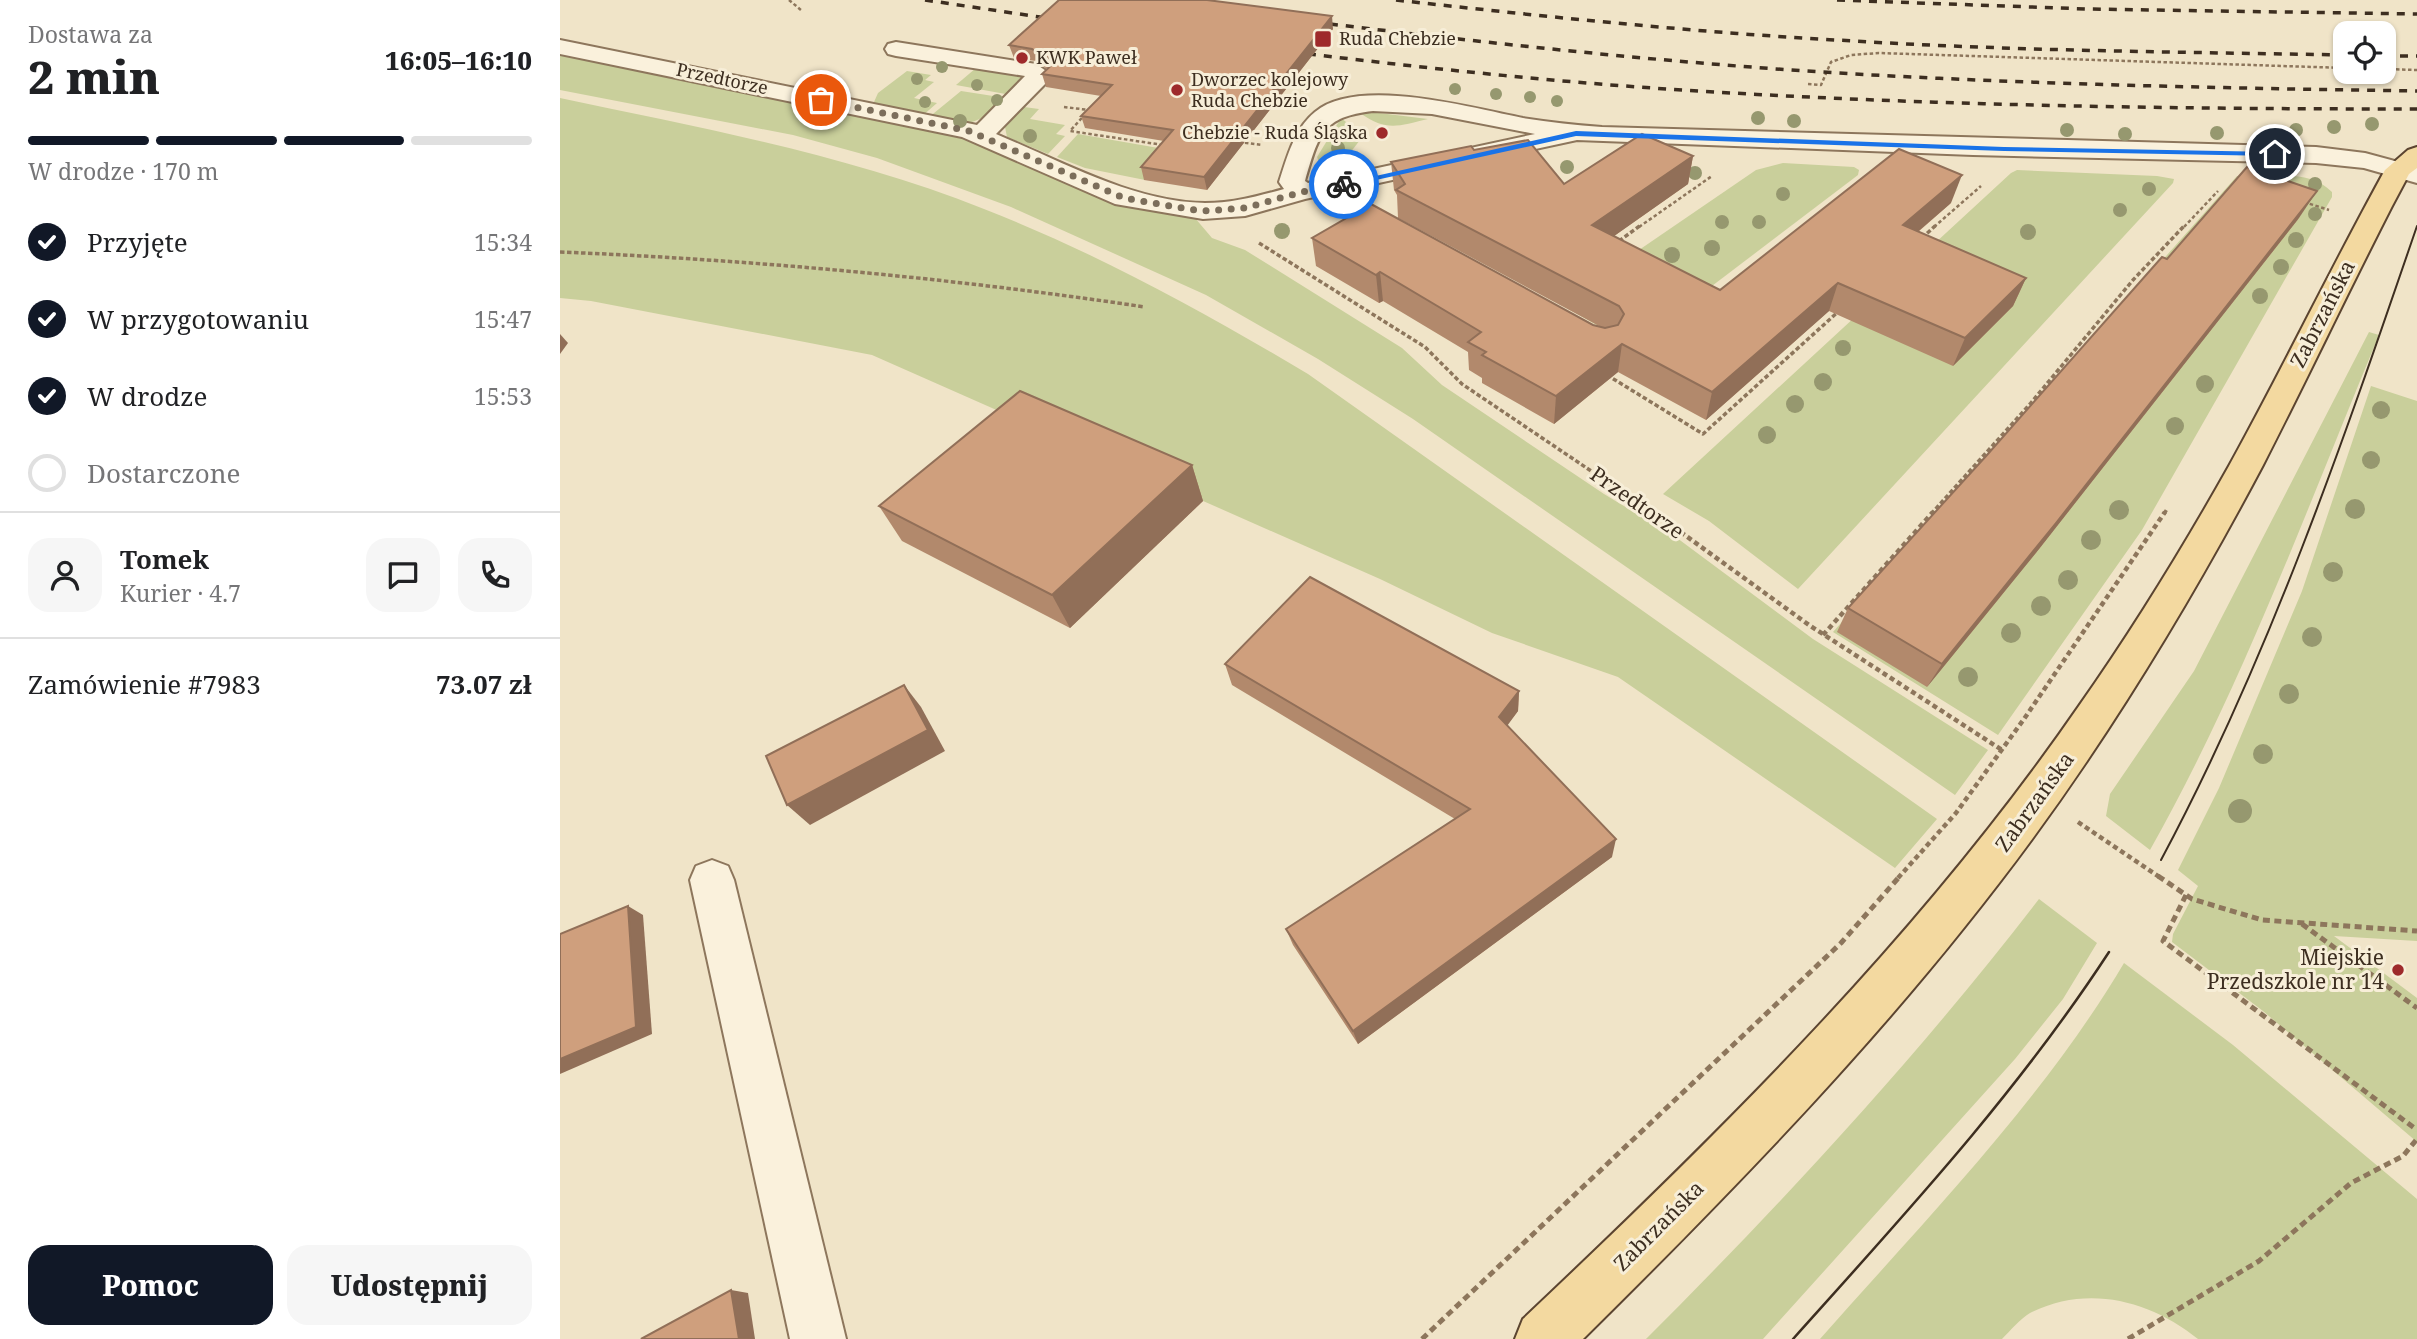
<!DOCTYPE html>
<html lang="pl">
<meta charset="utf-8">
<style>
body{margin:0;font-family:"Noto Serif",serif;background:#f6f6f6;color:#202124;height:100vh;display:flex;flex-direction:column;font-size:26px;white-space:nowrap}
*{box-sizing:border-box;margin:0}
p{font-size:23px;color:#757577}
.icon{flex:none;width:38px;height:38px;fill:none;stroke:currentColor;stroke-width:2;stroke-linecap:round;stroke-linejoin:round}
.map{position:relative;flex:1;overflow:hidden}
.panel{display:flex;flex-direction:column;background:#fff;width:560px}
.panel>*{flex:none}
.buttons{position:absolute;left:1773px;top:21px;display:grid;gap:14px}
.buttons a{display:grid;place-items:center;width:63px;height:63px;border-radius:14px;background:#fff;box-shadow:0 2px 5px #0004;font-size:35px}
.pin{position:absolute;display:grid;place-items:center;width:60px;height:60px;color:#fff;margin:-30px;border:4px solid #fff;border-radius:50%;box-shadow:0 2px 7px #0007}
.courier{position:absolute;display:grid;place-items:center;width:70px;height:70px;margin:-35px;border:5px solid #1a73e8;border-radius:50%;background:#fff;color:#222;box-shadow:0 2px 9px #0007}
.summary em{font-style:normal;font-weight:800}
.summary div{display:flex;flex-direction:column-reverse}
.summary{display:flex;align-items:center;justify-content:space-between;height:119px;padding:0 28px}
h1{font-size:46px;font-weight:800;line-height:52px}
.bar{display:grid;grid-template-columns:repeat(4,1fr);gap:10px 7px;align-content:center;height:84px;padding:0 28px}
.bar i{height:9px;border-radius:5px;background:#e0e0e0}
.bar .selected{background:#111827}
.bar p{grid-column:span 4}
.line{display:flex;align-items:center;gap:18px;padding:0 28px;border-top:2px solid #e0e0e0}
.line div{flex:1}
.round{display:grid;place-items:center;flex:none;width:74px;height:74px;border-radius:21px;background:#f6f6f6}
ol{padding:0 28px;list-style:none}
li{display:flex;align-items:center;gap:21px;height:77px}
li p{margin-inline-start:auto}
li .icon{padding:7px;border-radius:50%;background:#111827;color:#fff;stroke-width:4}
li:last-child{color:#757577}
li i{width:38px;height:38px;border:4px solid #e0e0e0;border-radius:50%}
.primary-button{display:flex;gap:14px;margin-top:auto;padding:14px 28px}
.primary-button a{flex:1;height:80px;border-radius:21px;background:#111827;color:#fff;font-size:28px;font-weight:800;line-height:80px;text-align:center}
.primary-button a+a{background:#f6f6f6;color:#202124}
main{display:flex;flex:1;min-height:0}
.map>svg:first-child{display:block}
</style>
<main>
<section class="panel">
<div class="summary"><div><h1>2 min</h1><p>Dostawa za</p></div><em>16:05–16:10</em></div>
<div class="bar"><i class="selected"></i><i class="selected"></i><i class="selected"></i><i></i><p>W drodze · 170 m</p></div>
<ol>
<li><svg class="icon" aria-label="check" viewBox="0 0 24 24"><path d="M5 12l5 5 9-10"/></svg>Przyjęte<p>15:34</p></li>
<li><svg class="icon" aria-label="check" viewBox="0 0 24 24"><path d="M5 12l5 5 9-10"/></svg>W przygotowaniu<p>15:47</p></li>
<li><svg class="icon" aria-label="check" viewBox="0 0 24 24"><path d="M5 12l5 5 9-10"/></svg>W drodze<p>15:53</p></li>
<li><i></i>Dostarczone</li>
</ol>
<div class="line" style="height:126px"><a class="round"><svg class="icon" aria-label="person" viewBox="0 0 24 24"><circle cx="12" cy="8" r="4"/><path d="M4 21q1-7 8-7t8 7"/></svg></a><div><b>Tomek</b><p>Kurier · 4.7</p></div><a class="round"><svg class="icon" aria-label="chat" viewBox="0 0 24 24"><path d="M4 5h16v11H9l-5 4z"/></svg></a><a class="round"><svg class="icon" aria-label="phone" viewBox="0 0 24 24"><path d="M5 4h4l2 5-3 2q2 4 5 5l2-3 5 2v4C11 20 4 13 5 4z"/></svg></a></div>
<div class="line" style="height:91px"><div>Zamówienie #7983</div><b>73.07 zł</b></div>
<div class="primary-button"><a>Pomoc</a><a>Udostępnij</a></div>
</section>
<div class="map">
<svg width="1857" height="1339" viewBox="0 0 1857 1339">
<rect width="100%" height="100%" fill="#f0e4c8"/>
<g fill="#c9cf9b">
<path d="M 0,53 L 406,137 L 552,203 L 635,218 L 652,238 L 685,250 L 842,348 L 882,385 L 1044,494 L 1117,538 L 1253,639 L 1428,750 L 1395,795 L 853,419 L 758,359 L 646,295 L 451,207 L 317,158 L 233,135 L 0,90 Z"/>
<path d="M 416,68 L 456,74 L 465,78 L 451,95 L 396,85 Z"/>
<path d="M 347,71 L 371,75 L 365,80 L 374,82 L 354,98 L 377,103 L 361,117 L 317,106 L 314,102 L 318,93 Z"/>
<path d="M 401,91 L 446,98 C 413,129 410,125 368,118 Z"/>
<path d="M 0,98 C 142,128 288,155 424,209 C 537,253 644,312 748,374 L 1377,819 L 1335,868 L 1058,677 L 932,633 L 820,579 L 312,355 L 31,301 L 0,298 Z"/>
<path d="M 464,107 L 479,109 L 470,119 L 505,125 L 496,134 L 505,136 L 488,154 L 447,137 L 445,127 Z"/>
<path d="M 811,112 L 868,119 C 838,126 827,132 800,113 Z"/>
<path d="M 781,118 L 796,130 L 800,140 L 790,153 L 762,169 L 757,157 Z"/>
<path d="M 518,134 L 610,150 L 585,180 L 525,168 L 497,157 Z"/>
<path d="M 1223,163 L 1294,167 L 1299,170 L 1298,175 L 1073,346 L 1000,304 L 1196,170 Z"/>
<path d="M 1457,170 L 1597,176 L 1614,179 L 1613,183 L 1238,589 L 1149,521 L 1103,494 L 1451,173 Z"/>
<path d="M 1713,175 C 1735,176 1755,175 1772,192 L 1772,197 L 1582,530 L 1438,735 L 1273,632 L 1677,176 Z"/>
<path d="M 1809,332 L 1819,335 C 1747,508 1682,687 1590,850 L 1546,816 L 1550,794 L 1634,671 Z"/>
<path d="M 1811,386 L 1857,401 L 1857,941 L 1774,936 L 1857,998 L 1857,1142 L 1703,1011 L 1612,942 L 1613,934 L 1638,886 L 1618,870 L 1659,788 L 1742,591 Z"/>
<path d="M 1479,899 L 1537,943 L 1503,999 L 1455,1059 L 1203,1339 L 1086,1339 C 1225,1200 1359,1055 1479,899 Z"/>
<path d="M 1564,963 L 1673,1045 L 1857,1199 L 1857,1339 L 1638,1339 C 1590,1300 1527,1284 1470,1313 C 1460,1319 1450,1331 1442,1339 L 1260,1339 C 1365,1220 1483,1100 1564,963 Z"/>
</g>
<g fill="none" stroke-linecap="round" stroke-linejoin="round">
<defs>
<g id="minor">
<path d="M 0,40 L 417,125 L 465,76 L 336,56 L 328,54 L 325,49 L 328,44 L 336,42 L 476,64 L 489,73 L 488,81 L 436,134 C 501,161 573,202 645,203 C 672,203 698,196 724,189 L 719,182 C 727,158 734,129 755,112 C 798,76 912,108 963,118 C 989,122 1016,125 1042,127 L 1756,147 L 1805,153 L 1857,167 L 1857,183 L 1804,168 L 1756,163 L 1413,155 L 1017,140 L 745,199 L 685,216 L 643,219 L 555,204 L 402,137 L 0,54 ZM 813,111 L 872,114 L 975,134 L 748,183 L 745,181 C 759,134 762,117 813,111 Z"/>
<path d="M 152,860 L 168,866 L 174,880 L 286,1339 L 230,1339 L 130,880 L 136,866 Z"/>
</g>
<path id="major" d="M 1857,147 L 1857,168 L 1849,174 L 1832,206 C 1788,292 1747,379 1703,465 C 1649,567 1591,666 1527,761 C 1383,975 1205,1159 1023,1339 L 955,1339 L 963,1319 C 1164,1129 1361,935 1519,706 C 1573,629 1623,548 1669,466 C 1723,368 1771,268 1825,170 L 1848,150 Z"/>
</defs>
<use href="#minor" stroke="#8d765c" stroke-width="4"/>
<use href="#major" stroke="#5b4430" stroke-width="4"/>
<g stroke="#8d765c" stroke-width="2.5" stroke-dasharray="3.5 2.5" stroke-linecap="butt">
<path d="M 229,0 L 241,10"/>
<path d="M 1824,69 L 1857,70"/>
<path d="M 1248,84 L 1261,85 L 1271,62 L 1291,55 L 1319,53 L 1785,68"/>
<path d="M 504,107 L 529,110 L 510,131 L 603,145"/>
<path d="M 679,142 L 702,145"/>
<path d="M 1744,202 L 1769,210"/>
<path d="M 1079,227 L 1152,176"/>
<path d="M 1374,227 L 1421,186"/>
<path d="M 1624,227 L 1658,191"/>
</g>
<g stroke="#8d765c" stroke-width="3.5" stroke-dasharray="4.5 2.5" stroke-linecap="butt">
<path d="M 1362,238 L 1376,225"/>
<path d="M 1059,241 L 1081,225"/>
<path d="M 699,243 L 865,347 L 902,384 L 1095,514"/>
<path d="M 0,252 C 196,260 391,278 585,307"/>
<path d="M 1047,375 L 1143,434 L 1279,311"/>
<path d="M 1371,514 L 1470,404 L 1573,280 L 1625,225"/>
<path d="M 1604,514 L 1607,509"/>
</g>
<g stroke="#8d765c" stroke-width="4.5" stroke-dasharray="5 3.5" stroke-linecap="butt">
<path d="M 1093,512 L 1249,625 L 1442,750"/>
<path d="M 1263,635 L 1373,512"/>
<path d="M 1518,822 L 1601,878"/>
<path d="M 1338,878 L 1396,813 L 1464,719 L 1605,512"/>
</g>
<g stroke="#8d765c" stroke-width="5" stroke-dasharray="7 4.5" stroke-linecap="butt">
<path d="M 1598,876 L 1632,899 L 1702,920 L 1857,931"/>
<path d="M 1626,895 L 1603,941 L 1857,1130"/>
<path d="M 1742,924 L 1857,1008"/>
<path d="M 862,1339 L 1281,943 L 1340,876"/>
<path d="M 1568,1339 L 1699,1261 L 1791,1183 L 1843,1156 L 1857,1139"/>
</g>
<use href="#minor" fill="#faf1dc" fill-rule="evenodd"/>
<use href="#major" fill="#f3d9a0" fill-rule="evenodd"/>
<path stroke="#3d2e20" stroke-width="2" d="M 1601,860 C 1709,658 1783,442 1857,226"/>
<path stroke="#3d2e20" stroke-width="2.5" d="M 1233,1339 C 1345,1214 1457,1093 1549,952"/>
<g stroke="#3d2e20" stroke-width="3.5" stroke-dasharray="8 8" stroke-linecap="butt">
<path d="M 365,0 L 500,20"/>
<path d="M 836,0 C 988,17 1141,33 1294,41 C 1457,51 1621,52 1785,55"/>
<path d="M 1277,0 L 1527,9 L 1857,14"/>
<path d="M 754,22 C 918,42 1082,60 1246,71 C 1449,84 1653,88 1857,91"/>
<path d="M 732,52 C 873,69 1013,84 1155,92 C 1389,106 1623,109 1857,109"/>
<path d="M 1824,56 L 1857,56"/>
</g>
</g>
<g fill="#96986f">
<circle cx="382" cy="67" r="6"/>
<circle cx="357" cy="79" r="6"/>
<circle cx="417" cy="85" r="6"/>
<circle cx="895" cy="89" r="6"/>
<circle cx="936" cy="94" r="6"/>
<circle cx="970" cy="97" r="6"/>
<circle cx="437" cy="100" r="6"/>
<circle cx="997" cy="101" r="6"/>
<circle cx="365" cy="102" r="6"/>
<circle cx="1198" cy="118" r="7"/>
<circle cx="400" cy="121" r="7"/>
<circle cx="1234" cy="121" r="7"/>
<circle cx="1812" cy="124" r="7"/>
<circle cx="1774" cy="127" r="7"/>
<circle cx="1507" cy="130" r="7"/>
<circle cx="1736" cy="130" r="7"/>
<circle cx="1657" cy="133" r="7"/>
<circle cx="1565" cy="134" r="7"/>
<circle cx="470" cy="136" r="7"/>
<circle cx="778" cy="148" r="7"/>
<circle cx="1007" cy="167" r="7"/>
<circle cx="1135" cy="173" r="7"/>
<circle cx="1755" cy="184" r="7"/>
<circle cx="1589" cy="189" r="7"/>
<circle cx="1223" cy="194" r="7"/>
<circle cx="1560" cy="210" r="7"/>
<circle cx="1755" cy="214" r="7"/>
<circle cx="1162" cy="222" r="7"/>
<circle cx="1199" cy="222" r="7"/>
<circle cx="722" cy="231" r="8"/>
<circle cx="1468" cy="232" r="8"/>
<circle cx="1736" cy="240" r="8"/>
<circle cx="1152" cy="248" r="8"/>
<circle cx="1112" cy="255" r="8"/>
<circle cx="1721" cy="267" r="8"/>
<circle cx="1700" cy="296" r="8"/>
<circle cx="1283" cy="348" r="8"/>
<circle cx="1263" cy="382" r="9"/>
<circle cx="1645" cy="384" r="9"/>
<circle cx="1235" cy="404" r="9"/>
<circle cx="1821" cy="410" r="9"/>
<circle cx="1615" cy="426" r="9"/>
<circle cx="1207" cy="435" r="9"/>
<circle cx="1811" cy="460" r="9"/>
<circle cx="1795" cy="509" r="10"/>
<circle cx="1559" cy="510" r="10"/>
<circle cx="1531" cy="540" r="10"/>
<circle cx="1773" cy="572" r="10"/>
<circle cx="1508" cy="580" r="10"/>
<circle cx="1481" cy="606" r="10"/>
<circle cx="1451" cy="633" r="10"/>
<circle cx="1752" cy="637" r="10"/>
<circle cx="1408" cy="677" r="10"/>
<circle cx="1729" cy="694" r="10"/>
<circle cx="1703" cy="754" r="10"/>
<circle cx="1680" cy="811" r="12"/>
</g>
<g fill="#b2896c">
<path d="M 773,29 L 647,190 L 584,180 L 581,167 L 604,141 L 525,128 L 521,116 L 541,96 L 486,87 L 482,74 L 487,69 L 476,61 L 454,58 L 449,45 Z"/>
<path d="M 914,150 L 1004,184 L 1133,156 L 1128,184 L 1054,236 L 1160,290 L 1391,203 L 1358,232 L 1466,278 L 1453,306 L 1393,366 L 1269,311 L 1146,420 L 1058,372 L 994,424 L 922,383 L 922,378 L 909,370 L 908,352 L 823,301 L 819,303 L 756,266 L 752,238 L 1041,327 L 838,218 L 837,195 L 834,190 L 831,162 Z"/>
<path d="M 1739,218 L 1479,549 L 1367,687 L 1277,632 L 1288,608 Z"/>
<path d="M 632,465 L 643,501 L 510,628 L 342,541 L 319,506 Z"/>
<path d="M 665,664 L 959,691 L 958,711 L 947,725 L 1052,857 L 798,1044 L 733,945 L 726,929 L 895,819 L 672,685 Z"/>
</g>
<g fill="#916f58">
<path d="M 772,16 L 773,29 L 647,190 L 644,177 Z"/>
<path d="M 1133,156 L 1128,184 L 1030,253 L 1032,225 Z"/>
<path d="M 1402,175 L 1391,203 L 1333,253 L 1343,225 Z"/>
<path d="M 1757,191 L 1739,218 L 1479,549 L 1367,687 L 1382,664 Z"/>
<path d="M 820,272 L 823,301 L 819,303 L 816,275 Z"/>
<path d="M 1466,278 L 1453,306 L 1393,366 L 1405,338 Z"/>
<path d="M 1278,283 L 1269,311 L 1146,420 L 1152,392 Z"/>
<path d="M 0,334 L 8,343 L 0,354 Z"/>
<path d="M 1062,344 L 1058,372 L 994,424 L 996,396 Z"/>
<path d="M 632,465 L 643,501 L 510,628 L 492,595 Z"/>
<path d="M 344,685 L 361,707 L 385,751 L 250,825 L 227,805 Z"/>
<path d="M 959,691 L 958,711 L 939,737 L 939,717 Z"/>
<path d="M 1056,839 L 1052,857 L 798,1044 L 793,1031 Z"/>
<path d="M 68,906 L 83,915 L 92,1034 L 0,1074 L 0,1059 Z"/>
<path d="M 171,1290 L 188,1293 L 195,1339 L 179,1339 Z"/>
</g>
<g fill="#cf9f7d" stroke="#916f58" stroke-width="2">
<path d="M 499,0 L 647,0 L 772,16 L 644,177 L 581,167 L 613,130 L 521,116 L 552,85 L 482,74 L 498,59 L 484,57 L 472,49 L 449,45 Z"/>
<path d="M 1082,134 L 1133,156 L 1032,225 L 1160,290 L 1339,149 L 1402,175 L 1343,225 L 1466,278 L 1405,338 L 1278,283 L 1152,392 L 1062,344 L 996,396 L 922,355 L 926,352 L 908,342 L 921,332 L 820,272 L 816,275 L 752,238 L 811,204 L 1033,325 L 1045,328 L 1058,325 L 1064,314 L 1059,306 L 836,190 L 845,184 L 831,162 L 911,146 L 914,150 L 968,140 L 1004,184 Z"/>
<path d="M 1687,167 L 1757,191 L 1496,523 L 1382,664 L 1288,608 L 1427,455 L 1602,257 L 1607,259 Z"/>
<path d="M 460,391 L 632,465 L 492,595 L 319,506 Z"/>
<path d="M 750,577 L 959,691 L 939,717 L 1056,839 L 793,1031 L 726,929 L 910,809 L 665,664 Z"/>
<path d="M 344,685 L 368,730 L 227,805 L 206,756 Z"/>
<path d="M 68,906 L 76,1027 L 0,1059 L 0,934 Z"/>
<path d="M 171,1290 L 179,1339 L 81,1339 Z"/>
</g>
<path fill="#1a73e8" d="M 1016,131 L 1444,147 L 1715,152 L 1719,154 L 1715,156 L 1444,151 L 1016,136 L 784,187 L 780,184 Z"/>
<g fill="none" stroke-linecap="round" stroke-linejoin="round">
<path stroke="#7c6e5b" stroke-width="7" stroke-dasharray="0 12.6" d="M 261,100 L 409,131 L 564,198 L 622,208 L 643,211 L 685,208 L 742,192 L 784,184"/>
</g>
<g fill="#9e2a2b" stroke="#f7eed8" stroke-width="2.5">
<rect x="754" y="30" width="18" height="18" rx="3.5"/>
<circle cx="462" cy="58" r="7"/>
<circle cx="617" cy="90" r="7"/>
<circle cx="822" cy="133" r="7"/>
<circle cx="1838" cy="970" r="7"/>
</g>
<g text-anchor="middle" stroke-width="6" stroke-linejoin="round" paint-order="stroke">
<g font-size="18" fill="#3d2e20" stroke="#f7eed8" text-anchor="start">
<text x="779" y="45">Ruda Chebzie</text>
<text x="476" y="64">KWK Paweł</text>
<text x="631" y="86">Dworzec kolejowy<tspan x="631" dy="21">Ruda Chebzie</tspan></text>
<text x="808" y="139" text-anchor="end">Chebzie - Ruda Śląska</text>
</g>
<g font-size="18" fill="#3d2e20" stroke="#f7eed8">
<text transform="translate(162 79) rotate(12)" y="6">Przedtorze</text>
</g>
<g font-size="21" fill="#3d2e20" stroke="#f7eed8">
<text transform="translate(1763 314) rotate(-63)" y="7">Zabrzańska</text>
<text transform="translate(1077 503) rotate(35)" y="7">Przedtorze</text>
<text transform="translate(1475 802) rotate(-54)" y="7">Zabrzańska</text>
<text transform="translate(1099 1226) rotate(-45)" y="7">Zabrzańska</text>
</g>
<g font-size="21" fill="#3d2e20" stroke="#f7eed8" text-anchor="end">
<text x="1824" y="965">Miejskie<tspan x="1824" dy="24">Przedszkole nr 14</tspan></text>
</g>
</g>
</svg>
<div class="buttons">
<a><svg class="icon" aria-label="locate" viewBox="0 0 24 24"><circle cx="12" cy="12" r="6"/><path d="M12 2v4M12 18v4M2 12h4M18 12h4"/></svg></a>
</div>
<div class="pin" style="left:261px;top:100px;background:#ea580c"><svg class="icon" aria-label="bag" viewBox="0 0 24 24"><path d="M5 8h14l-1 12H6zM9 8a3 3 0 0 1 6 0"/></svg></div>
<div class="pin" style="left:1715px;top:154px;background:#1f2937"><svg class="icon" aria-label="home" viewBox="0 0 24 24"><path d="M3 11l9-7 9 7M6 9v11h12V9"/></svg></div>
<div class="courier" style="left:784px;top:184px"><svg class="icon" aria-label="bike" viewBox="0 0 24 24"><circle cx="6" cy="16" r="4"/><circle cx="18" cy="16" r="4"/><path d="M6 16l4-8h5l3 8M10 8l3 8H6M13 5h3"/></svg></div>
</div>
</main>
